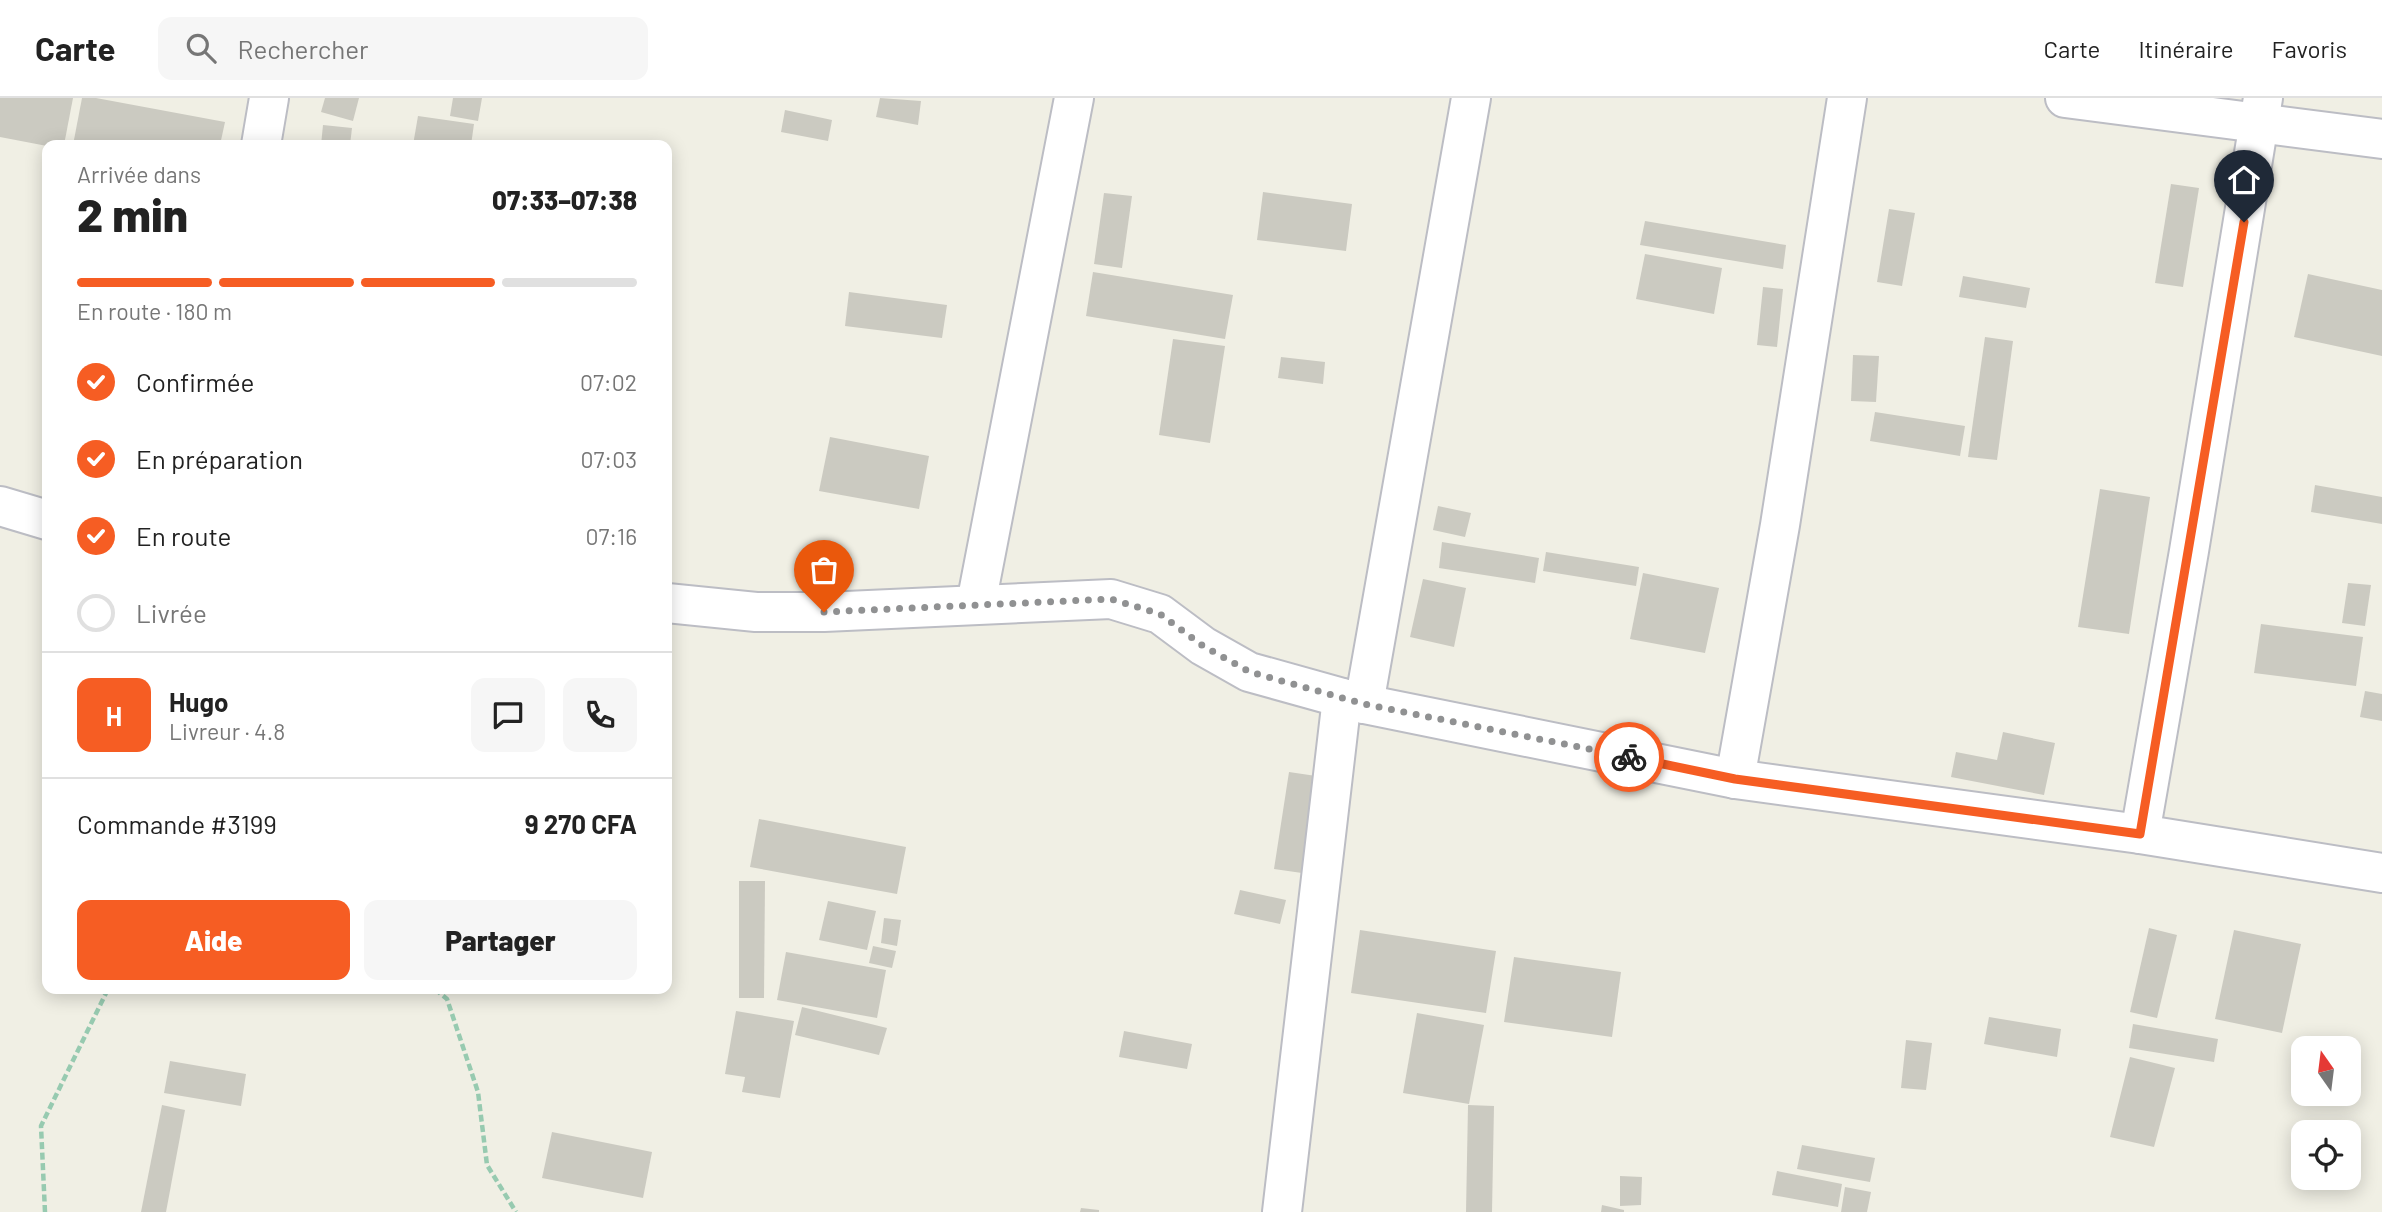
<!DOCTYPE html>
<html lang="fr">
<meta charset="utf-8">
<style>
body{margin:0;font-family:Barlow,sans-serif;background:#f6f6f6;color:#222;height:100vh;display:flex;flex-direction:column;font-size:26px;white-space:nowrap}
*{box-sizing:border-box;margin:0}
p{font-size:23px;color:#767676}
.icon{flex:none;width:38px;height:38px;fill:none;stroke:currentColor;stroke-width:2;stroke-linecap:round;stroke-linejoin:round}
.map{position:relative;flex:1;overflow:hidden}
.panel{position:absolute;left:42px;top:42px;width:630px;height:854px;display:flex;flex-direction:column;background:#fff;border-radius:14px;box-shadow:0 4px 18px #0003}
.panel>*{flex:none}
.needle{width:46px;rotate:346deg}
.fabs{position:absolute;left:2291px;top:938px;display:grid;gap:14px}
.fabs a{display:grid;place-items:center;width:70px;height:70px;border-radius:14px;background:#fff;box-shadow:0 4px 18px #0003;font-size:35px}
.pin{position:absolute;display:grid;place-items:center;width:60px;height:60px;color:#fff;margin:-72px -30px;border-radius:50% 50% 50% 0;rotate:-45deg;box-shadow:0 0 7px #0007}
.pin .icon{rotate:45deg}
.courier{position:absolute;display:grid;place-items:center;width:70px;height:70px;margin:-35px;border:5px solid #f65d23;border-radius:50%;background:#fff;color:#222;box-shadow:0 2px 9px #0007}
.head em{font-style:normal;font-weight:800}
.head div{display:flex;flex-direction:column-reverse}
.head{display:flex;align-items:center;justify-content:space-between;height:119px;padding:0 35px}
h1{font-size:46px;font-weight:800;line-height:52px}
.bar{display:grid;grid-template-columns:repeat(4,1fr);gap:10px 7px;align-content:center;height:84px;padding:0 35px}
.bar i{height:9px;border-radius:5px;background:#e0e0e0}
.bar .current{background:#f65d23}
.bar p{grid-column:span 4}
.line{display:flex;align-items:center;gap:18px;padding:0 35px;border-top:2px solid #e0e0e0}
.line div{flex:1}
.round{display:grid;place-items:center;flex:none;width:74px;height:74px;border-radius:14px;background:#f6f6f6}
ol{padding:0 35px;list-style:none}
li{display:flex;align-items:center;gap:21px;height:77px}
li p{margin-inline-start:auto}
li .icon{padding:7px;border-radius:50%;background:#f65d23;color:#fff;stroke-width:4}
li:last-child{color:#767676}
li i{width:38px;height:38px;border:4px solid #e0e0e0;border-radius:50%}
.button{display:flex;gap:14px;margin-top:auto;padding:14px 35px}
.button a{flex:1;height:80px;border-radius:14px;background:#f65d23;color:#fff;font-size:28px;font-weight:800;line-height:80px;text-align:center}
.button a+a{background:#f6f6f6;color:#222}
header{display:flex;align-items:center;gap:42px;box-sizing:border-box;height:98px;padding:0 35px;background:#fff;border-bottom:2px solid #e0e0e0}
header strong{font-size:33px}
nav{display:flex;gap:38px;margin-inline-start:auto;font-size:24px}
.search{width:490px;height:63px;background:#f6f6f6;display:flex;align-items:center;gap:18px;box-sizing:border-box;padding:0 24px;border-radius:14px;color:#767676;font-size:26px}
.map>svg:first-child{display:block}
</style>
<header>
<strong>Carte</strong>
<div class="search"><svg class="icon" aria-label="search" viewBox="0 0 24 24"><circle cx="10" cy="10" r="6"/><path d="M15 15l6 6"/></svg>Rechercher</div>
<nav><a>Carte</a><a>Itinéraire</a><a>Favoris</a></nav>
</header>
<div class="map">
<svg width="2382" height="1114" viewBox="0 0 2382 1114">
<rect width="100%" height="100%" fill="#f0efe4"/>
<g fill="#cbcac1">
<path d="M 0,0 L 73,0 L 64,47 L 47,48 L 0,39 Z"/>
<path d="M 82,0 L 96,0 L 225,24 L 220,47 L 73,47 Z"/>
<path d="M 325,0 L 359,0 L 353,23 L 321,14 Z"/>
<path d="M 453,0 L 482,0 L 478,23 L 450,18 Z"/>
<path d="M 880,0 L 921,3 L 918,27 L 876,19 Z"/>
<path d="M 785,12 L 832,22 L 828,43 L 781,34 Z"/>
<path d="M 418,18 L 474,26 L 471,47 L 413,47 Z"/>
<path d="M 323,27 L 352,30 L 350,47 L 321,47 Z"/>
<path d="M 2171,86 L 2199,90 L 2183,189 L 2155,185 Z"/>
<path d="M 1263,94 L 1352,106 L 1346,153 L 1257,142 Z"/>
<path d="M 1104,95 L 1132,98 L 1122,170 L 1094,166 Z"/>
<path d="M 1889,111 L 1915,115 L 1902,188 L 1877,184 Z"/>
<path d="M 1645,123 L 1786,147 L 1783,171 L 1640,147 Z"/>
<path d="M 1645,156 L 1722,170 L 1714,216 L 1636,201 Z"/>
<path d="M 1093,174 L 1233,197 L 1225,241 L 1086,218 Z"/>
<path d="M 2308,176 L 2382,192 L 2382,258 L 2294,239 Z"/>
<path d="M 1963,178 L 2030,190 L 2026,210 L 1959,199 Z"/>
<path d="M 1763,189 L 1783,191 L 1777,249 L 1757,247 Z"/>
<path d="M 849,194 L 947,207 L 942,240 L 845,228 Z"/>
<path d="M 1985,239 L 2013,243 L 1997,362 L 1968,359 Z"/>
<path d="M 1173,241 L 1225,248 L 1210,345 L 1159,337 Z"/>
<path d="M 1853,257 L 1879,258 L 1876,304 L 1851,303 Z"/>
<path d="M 1281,259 L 1325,264 L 1323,286 L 1278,280 Z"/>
<path d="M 1875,314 L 1965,328 L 1960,358 L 1870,343 Z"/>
<path d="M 830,339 L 929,358 L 919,411 L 819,393 Z"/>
<path d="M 2315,387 L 2382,399 L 2382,426 L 2311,414 Z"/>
<path d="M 2100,391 L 2150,399 L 2129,536 L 2078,529 Z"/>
<path d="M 1438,408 L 1471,415 L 1465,439 L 1433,432 Z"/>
<path d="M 1442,444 L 1539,460 L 1535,485 L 1439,470 Z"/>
<path d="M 1546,454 L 1639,469 L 1636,488 L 1543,473 Z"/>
<path d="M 1643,475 L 1719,490 L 1705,555 L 1630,541 Z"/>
<path d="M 1423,481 L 1466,490 L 1454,549 L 1410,539 Z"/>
<path d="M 2348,485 L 2371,487 L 2365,528 L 2342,525 Z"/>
<path d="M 2261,526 L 2363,539 L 2356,588 L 2254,575 Z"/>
<path d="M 2365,593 L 2382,596 L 2382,623 L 2360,619 Z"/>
<path d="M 2003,634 L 2055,645 L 2044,697 L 1951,679 L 1956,654 L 1997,662 Z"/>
<path d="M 1289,674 L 1316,678 L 1302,775 L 1274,771 Z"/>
<path d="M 759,721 L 906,749 L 897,796 L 750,769 Z"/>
<path d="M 739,783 L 765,783 L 764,900 L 739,900 Z"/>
<path d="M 1240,792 L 1286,802 L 1280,826 L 1234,816 Z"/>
<path d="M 828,803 L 876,813 L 867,852 L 819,842 Z"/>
<path d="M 884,820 L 901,822 L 897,848 L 881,845 Z"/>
<path d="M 2149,830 L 2177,837 L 2157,920 L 2130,914 Z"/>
<path d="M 1360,832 L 1496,853 L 1486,915 L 1351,895 Z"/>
<path d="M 2234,832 L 2301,846 L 2282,935 L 2215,921 Z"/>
<path d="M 873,848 L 896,853 L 892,870 L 869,865 Z"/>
<path d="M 786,854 L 886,872 L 877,920 L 777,902 Z"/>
<path d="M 1514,859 L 1621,874 L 1612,939 L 1504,924 Z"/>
<path d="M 802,909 L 887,930 L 879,957 L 795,937 Z"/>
<path d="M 736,913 L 794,923 L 780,1000 L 742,994 L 745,979 L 725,976 Z"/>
<path d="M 1417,915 L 1484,927 L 1469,1006 L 1403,995 Z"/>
<path d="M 1989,919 L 2061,931 L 2057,959 L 1984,946 Z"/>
<path d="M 2133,926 L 2218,941 L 2214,964 L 2129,950 Z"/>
<path d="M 1124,933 L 1192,946 L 1187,971 L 1119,959 Z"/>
<path d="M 1906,942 L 1932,945 L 1926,992 L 1901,990 Z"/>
<path d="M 2130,959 L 2175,970 L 2154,1049 L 2110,1039 Z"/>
<path d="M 170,963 L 246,976 L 241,1008 L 164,995 Z"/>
<path d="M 162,1007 L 185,1012 L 166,1114 L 141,1114 Z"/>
<path d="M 1468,1007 L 1494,1008 L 1492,1114 L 1466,1114 Z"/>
<path d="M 552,1034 L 652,1054 L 643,1100 L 542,1080 Z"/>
<path d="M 1802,1047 L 1875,1060 L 1870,1084 L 1797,1071 Z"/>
<path d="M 1777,1073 L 1842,1086 L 1838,1109 L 1772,1097 Z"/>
<path d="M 1620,1078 L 1642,1079 L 1641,1107 L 1620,1108 Z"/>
<path d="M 1845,1089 L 1871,1094 L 1867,1114 L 1841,1114 Z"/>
<path d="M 1602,1107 L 1624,1112 L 1624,1114 L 1601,1114 Z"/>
<path d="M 1081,1110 L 1099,1112 L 1099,1114 L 1080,1114 Z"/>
</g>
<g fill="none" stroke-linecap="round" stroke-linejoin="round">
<defs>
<g id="minor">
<path d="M 2065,0 L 2382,41"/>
<path d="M 261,47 L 269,0"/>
<path d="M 0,408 L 47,422"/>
<path d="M 667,505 L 756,514 L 824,514 L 1111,501 L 1160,516 L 1203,548 L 1249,574 L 1364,606 L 1735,681 L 2140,736 L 2382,775"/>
<path d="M 976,506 L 1074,0"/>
<path d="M 1364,606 L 1471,0"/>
<path d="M 1735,681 L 1780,427 L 1847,0"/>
<path d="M 2140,736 L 2189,453 L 2263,0"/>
<path d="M 1282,1114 L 1342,600"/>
</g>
</defs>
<use href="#minor" stroke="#bcbdc4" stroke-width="42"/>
<g stroke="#97cab0" stroke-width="4.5" stroke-dasharray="7 3.5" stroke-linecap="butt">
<path d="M 435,891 L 447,901 L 478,994 L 487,1067 L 516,1114"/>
<path d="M 45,1114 L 41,1028 L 108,891"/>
</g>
<use href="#minor" stroke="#fff" stroke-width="38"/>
</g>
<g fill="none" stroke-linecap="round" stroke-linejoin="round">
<path stroke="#909192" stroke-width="7" stroke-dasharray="0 12.6" d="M 824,514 L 1111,501 L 1160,516 L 1203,548 L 1250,574 L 1364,606 L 1629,659"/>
<path stroke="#f65d23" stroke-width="9" d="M 1629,659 L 1735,681 L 2140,736 L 2244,124"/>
</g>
</svg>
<div class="fabs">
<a><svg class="needle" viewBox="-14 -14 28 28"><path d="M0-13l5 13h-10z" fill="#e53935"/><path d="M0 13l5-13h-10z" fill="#767676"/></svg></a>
<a><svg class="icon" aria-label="locate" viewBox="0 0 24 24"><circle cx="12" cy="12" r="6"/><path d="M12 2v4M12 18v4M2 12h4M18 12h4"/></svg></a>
</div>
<div class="pin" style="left:824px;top:514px;background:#ea580c"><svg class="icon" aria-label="bag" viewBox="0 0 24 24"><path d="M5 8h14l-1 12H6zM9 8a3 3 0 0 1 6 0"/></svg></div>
<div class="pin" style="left:2244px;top:124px;background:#1f2937"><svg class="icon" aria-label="home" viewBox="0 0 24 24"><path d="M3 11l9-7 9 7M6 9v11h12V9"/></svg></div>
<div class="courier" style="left:1629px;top:659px"><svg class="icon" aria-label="bike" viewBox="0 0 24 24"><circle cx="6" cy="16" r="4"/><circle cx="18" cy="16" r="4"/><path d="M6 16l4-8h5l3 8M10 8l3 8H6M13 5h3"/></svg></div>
<section class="panel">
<div class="head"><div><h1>2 min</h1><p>Arrivée dans</p></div><em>07:33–07:38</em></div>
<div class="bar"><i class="current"></i><i class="current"></i><i class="current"></i><i></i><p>En route · 180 m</p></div>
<ol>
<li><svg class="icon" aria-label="check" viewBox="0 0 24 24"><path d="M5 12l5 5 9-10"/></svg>Confirmée<p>07:02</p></li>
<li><svg class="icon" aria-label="check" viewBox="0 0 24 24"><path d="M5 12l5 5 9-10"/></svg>En préparation<p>07:03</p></li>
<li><svg class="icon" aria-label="check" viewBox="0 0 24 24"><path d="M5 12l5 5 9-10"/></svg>En route<p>07:16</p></li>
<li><i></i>Livrée</li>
</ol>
<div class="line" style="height:126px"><b class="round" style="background:#f65d23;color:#fff">H</b><div><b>Hugo</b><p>Livreur · 4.8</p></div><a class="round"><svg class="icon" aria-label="chat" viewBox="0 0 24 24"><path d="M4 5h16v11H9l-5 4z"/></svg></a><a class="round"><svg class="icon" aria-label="phone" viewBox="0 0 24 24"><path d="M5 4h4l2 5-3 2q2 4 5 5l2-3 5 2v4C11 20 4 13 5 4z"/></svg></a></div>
<div class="line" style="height:91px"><div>Commande #3199</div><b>9 270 CFA</b></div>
<div class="button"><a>Aide</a><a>Partager</a></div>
</section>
</div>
